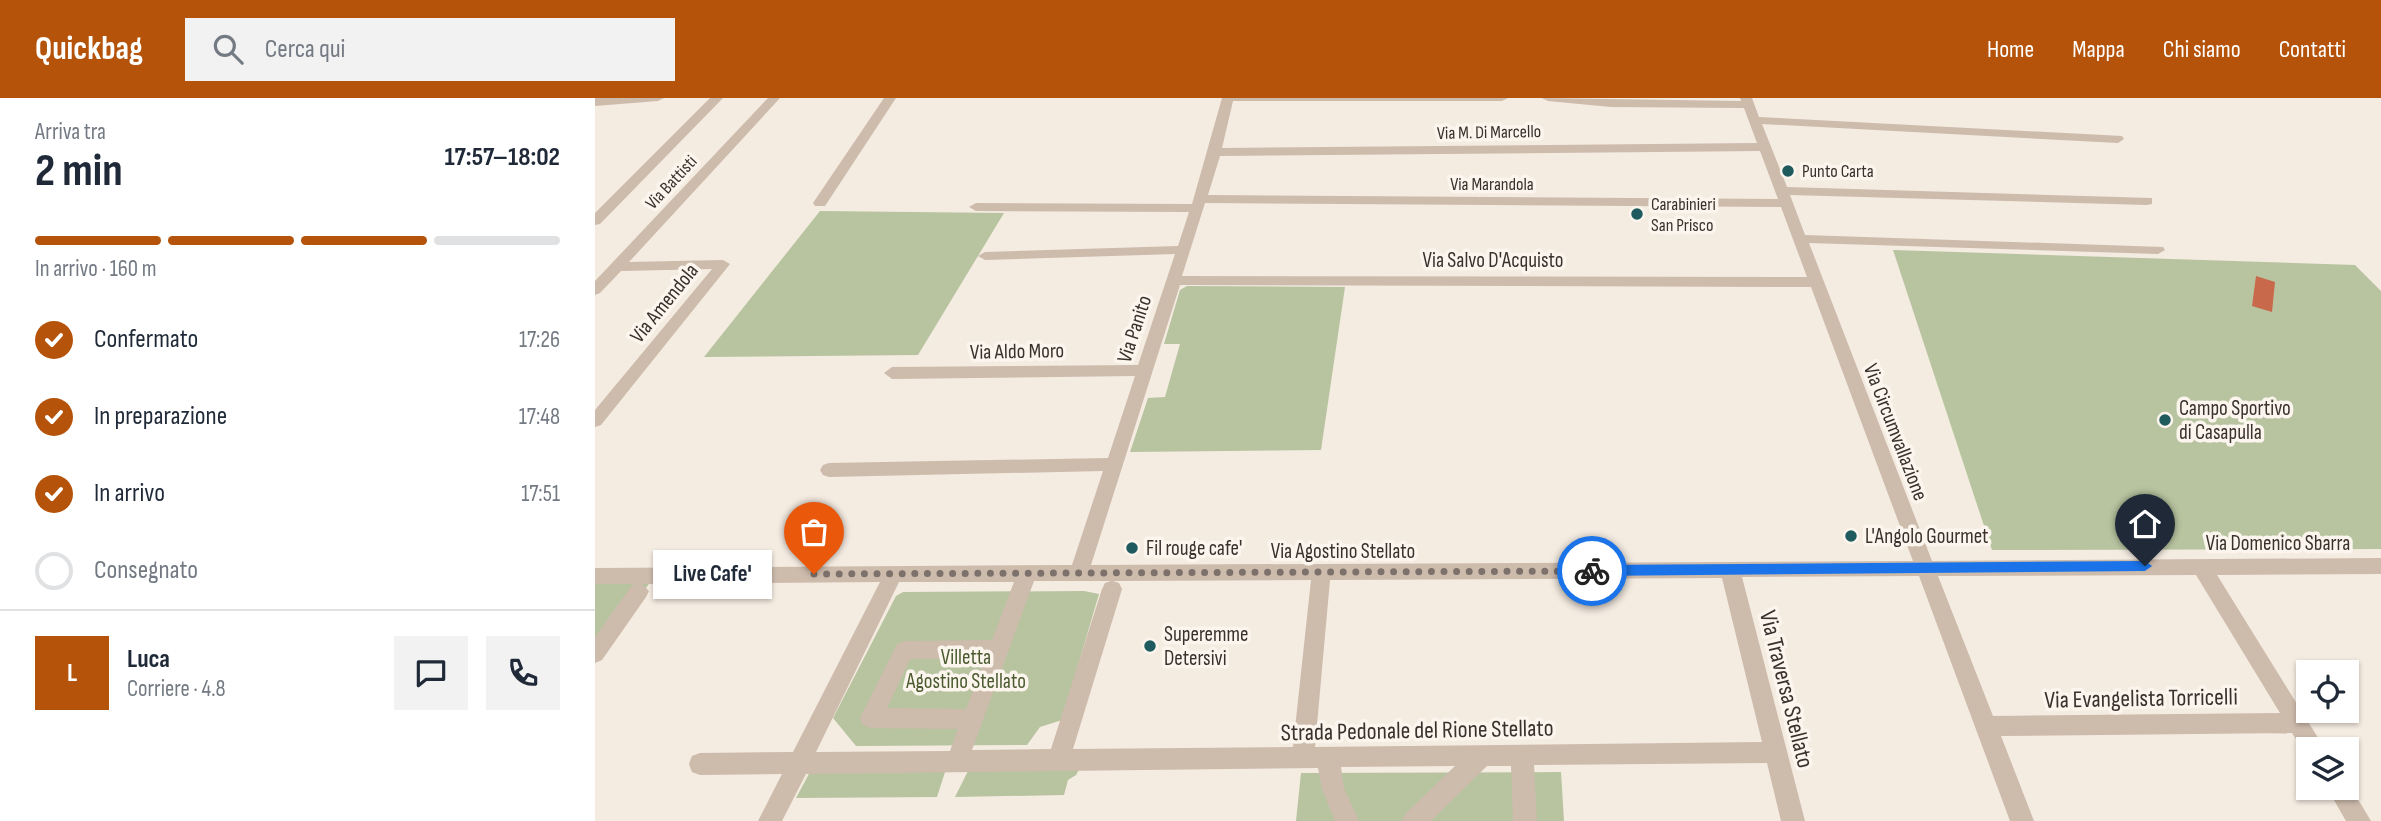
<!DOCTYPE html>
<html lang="it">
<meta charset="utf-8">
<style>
body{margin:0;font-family:"Sofia Sans Condensed",sans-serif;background:#f2f2f3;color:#1f2937;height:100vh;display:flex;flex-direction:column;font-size:26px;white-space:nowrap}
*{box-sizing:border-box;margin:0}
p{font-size:23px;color:#747a83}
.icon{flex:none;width:38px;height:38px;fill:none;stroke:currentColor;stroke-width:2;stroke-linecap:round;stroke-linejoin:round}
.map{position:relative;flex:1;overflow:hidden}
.drawer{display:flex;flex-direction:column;background:#fff;width:595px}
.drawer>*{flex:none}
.buttons{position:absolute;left:1701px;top:562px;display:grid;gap:14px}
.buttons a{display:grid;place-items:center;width:63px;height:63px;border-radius:0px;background:#fff;box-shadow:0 2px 5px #0004;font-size:35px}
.pin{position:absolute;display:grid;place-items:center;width:60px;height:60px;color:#fff;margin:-72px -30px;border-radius:50% 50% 50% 0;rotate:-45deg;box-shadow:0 0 7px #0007}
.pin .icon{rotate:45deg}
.courier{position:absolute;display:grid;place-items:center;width:70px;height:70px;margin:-35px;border:5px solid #1a73e8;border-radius:50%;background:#fff;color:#222;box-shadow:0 2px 9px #0007}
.bubble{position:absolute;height:49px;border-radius:0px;background:#fff;box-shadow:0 2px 5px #0004;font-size:23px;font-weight:700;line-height:49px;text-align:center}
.overview em{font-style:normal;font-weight:700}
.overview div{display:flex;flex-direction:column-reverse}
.overview{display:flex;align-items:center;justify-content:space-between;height:119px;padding:0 35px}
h1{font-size:46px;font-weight:700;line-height:52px}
.bar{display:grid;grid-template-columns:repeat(4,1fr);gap:10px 7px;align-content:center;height:84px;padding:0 35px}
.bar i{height:9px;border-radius:5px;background:#e0e1e3}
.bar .selected{background:#b45309}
.bar p{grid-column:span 4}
.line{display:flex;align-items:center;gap:18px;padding:0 35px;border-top:2px solid #e0e1e3}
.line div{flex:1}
.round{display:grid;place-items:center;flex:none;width:74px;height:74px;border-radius:0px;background:#f2f2f3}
ol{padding:0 35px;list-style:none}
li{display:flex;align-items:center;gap:21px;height:77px}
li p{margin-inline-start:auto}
li .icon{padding:7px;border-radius:50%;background:#b45309;color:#fff;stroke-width:4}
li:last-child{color:#747a83}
li i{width:38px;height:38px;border:4px solid #e0e1e3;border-radius:50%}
header{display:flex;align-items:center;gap:42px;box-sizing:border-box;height:98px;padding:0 35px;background:#b45309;color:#fff}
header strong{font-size:33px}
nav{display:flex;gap:38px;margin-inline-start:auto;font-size:24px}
.search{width:490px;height:63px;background:#f2f2f3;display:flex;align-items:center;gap:18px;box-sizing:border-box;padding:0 24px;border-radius:0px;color:#747a83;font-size:26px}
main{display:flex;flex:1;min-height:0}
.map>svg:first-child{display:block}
</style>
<header>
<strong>Quickbag</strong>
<div class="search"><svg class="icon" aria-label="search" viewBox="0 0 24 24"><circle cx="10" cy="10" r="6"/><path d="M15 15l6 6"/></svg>Cerca qui</div>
<nav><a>Home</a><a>Mappa</a><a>Chi siamo</a><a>Contatti</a></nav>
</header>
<main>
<section class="drawer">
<div class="overview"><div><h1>2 min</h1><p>Arriva tra</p></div><em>17:57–18:02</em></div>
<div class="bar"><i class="selected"></i><i class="selected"></i><i class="selected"></i><i></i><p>In arrivo · 160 m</p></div>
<ol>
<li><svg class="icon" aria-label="check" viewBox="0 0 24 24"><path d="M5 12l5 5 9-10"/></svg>Confermato<p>17:26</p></li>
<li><svg class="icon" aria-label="check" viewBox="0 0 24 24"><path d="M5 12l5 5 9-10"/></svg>In preparazione<p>17:48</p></li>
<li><svg class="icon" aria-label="check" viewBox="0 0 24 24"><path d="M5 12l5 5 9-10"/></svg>In arrivo<p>17:51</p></li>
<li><i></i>Consegnato</li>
</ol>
<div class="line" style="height:126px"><b class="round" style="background:#b45309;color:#fff">L</b><div><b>Luca</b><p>Corriere · 4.8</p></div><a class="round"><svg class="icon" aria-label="chat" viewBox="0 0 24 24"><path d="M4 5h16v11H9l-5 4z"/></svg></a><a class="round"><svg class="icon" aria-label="phone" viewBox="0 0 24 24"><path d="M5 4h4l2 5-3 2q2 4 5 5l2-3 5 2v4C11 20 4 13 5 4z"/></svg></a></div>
</section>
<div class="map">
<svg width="1786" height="723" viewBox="0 0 1786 723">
<rect width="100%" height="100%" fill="#f4ebe1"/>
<g fill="#b8c4a0">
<path d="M 225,113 L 409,115 L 323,257 L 109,259 Z"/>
<path d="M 1298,152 L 1760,167 L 1786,193 L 1786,451 L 1397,452 Z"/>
<path d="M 592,188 L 750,189 L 726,352 L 535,354 L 553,300 L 570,299 L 585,246 L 569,246 L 585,192 Z"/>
<path d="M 60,477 L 0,564 L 0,478 Z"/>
<path d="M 489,493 L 504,496 L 467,622 L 445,629 L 432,647 L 261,648 L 238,620 L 301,498 L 308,494 Z"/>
<path d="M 485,670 L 481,677 L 473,682 L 469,697 L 360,699 L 373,673 Z"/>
<path d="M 216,672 L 350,674 L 342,699 L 201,700 Z"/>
<path d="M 966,674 L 969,723 L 701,723 L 706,675 Z"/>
</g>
<path fill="#c8694b" d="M 1661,178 L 1680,184 L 1677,214 L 1657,208 Z"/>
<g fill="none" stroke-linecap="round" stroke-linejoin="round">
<g fill="#cdbbac" fill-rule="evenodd">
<path d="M 0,0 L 69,0 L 63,3 L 0,8 Z"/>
<path d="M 115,0 L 128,0 L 5,126 L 0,127 L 0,115 Z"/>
<path d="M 173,0 L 185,0 L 34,164 L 128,162 L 135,166 L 6,327 L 0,329 L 0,312 L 117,171 L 26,173 L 5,195 L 0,197 L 0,183 Z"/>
<path d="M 289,0 L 301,0 L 230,108 L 220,108 L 218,105 Z"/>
<path d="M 627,0 L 913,0 L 907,3 L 638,3 L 627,50 L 1162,45 L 1149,10 L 1016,9 L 953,3 L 947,0 L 1146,3 L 1145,0 L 1157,0 L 1164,19 L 1527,38 L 1529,41 L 1523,45 L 1167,26 L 1192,89 L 1557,100 L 1557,106 L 1552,107 L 1195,97 L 1210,137 L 1568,149 L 1570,152 L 1563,156 L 1214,145 L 1337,463 L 1786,460 L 1786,476 L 1622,477 L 1730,651 L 1713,651 L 1713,659 L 1711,658 L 1697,635 L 1406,638 L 1439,723 L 1415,723 L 1324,478 L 1147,479 L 1210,723 L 1186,723 L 1172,665 L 939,667 L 942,723 L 918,723 L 916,668 L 892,668 L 836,723 L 807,723 L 811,715 L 860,668 L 746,669 L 749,690 L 764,723 L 740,723 L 727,691 L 723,670 L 211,676 L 187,723 L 163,723 L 187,676 L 105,677 L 97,674 L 94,666 L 97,658 L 105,655 L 198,654 L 285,484 L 47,486 L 54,493 L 51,499 L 7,562 L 0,565 L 0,539 L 37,487 L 41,486 L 0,486 L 0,470 L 477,467 L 508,373 L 234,379 L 228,377 L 225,372 L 228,367 L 234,365 L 513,360 L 540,278 L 297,281 L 289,275 L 297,269 L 543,267 L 580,156 L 390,162 L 383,158 L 390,154 L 583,148 L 594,114 L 381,113 L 374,109 L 381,105 L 597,106 ZM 1165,53 L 1183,101 L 613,97 L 625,58 ZM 610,105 L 1186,109 L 1212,179 L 587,178 ZM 585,187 L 1216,189 L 1318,463 L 496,467 ZM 1601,477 L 1685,615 L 1398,618 L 1343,478 ZM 1127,480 L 1167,644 L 720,649 L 735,482 ZM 716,482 L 698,649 L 478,651 L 527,491 L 524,485 L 518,483 ZM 439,483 L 516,483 L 510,485 L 507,491 L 456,651 L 377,652 ZM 304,484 L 419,484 L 397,542 L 309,543 L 302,546 L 265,620 L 268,627 L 276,630 L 363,631 L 355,653 L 221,654 ZM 390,560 L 371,611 L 292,610 L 315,561 Z"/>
<path d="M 1752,683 L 1776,723 L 1751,723 L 1732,690 L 1752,690 Z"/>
</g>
</g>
<path fill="#1a73e8" d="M 1550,463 L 1557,468 L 1550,473 L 997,478 L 991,473 L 997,467 Z"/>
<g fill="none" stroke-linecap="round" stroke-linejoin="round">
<path stroke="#7c716b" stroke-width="7" stroke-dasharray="0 12.6" d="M 219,476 L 997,473"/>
</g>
<g fill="#1f5a5e" stroke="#fbf5ee" stroke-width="2.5">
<circle cx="1193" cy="73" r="7"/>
<circle cx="1042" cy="116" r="7"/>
<circle cx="1570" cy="322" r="7"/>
<circle cx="1256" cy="438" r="7"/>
<circle cx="537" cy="450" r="7"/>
<circle cx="555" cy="548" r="7"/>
</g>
<g text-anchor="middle" stroke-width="7" stroke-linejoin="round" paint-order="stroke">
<g font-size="18" fill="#3b302b" stroke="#fbf5ee">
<text transform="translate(894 34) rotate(-1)" y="6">Via M. Di Marcello</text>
<text transform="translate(76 84) rotate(-47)" y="6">Via Battisti</text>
<text x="897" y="92">Via Marandola</text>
</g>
<g font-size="18" fill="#3b302b" stroke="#fbf5ee" text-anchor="start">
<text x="1207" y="79">Punto Carta</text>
<text x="1056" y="112">Carabinieri<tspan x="1056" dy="21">San Prisco</tspan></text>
</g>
<g font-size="21" fill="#3b302b" stroke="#fbf5ee">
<text x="898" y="169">Via Salvo D'Acquisto</text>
<text transform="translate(69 205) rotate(-51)" y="7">Via Amendola</text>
<text transform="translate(539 231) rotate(-72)" y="7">Via Panito</text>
<text transform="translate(422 253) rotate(-1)" y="7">Via Aldo Moro</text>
<text transform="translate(1301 334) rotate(69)" y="7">Via Circumvallazione</text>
<text x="1683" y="452">Via Domenico Sbarra</text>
<text x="748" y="460">Via Agostino Stellato</text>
</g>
<g font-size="21" fill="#3b302b" stroke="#fbf5ee" text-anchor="start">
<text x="1584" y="317">Campo Sportivo<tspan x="1584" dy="24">di Casapulla</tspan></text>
<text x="1270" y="445">L'Angolo Gourmet</text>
<text x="551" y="457">Fil rouge cafe'</text>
<text x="569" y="543">Superemme<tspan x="569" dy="24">Detersivi</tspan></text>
</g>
<g font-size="21" fill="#4a5a2e" stroke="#fbf5ee">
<text x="371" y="566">Villetta<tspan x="371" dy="24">Agostino Stellato</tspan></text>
</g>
<g font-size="24" fill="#3b302b" stroke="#fbf5ee">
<text transform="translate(1192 591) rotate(76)" y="8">Via Traversa Stellato</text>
<text transform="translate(1546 600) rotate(-1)" y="8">Via Evangelista Torricelli</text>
<text transform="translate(822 632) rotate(-1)" y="8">Strada Pedonale del Rione Stellato</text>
</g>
</g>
</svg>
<div class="buttons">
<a><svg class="icon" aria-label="locate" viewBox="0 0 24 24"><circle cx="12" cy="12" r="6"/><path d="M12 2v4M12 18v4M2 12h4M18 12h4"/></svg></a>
<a><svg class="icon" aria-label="layers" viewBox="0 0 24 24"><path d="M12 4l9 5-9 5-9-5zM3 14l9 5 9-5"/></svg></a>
</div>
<div class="pin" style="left:219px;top:476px;background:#ea580c"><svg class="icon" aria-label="bag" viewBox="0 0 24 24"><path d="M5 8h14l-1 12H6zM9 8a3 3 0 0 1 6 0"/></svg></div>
<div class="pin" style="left:1550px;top:468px;background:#1f2937"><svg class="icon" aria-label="home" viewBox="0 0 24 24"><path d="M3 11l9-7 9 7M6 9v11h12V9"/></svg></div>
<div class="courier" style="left:997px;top:473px"><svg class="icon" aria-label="bike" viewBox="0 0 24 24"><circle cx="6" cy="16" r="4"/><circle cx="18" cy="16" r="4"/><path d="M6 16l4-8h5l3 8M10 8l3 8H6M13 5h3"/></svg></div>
<div class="bubble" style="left:58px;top:452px;width:119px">Live Cafe'</div>
</div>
</main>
